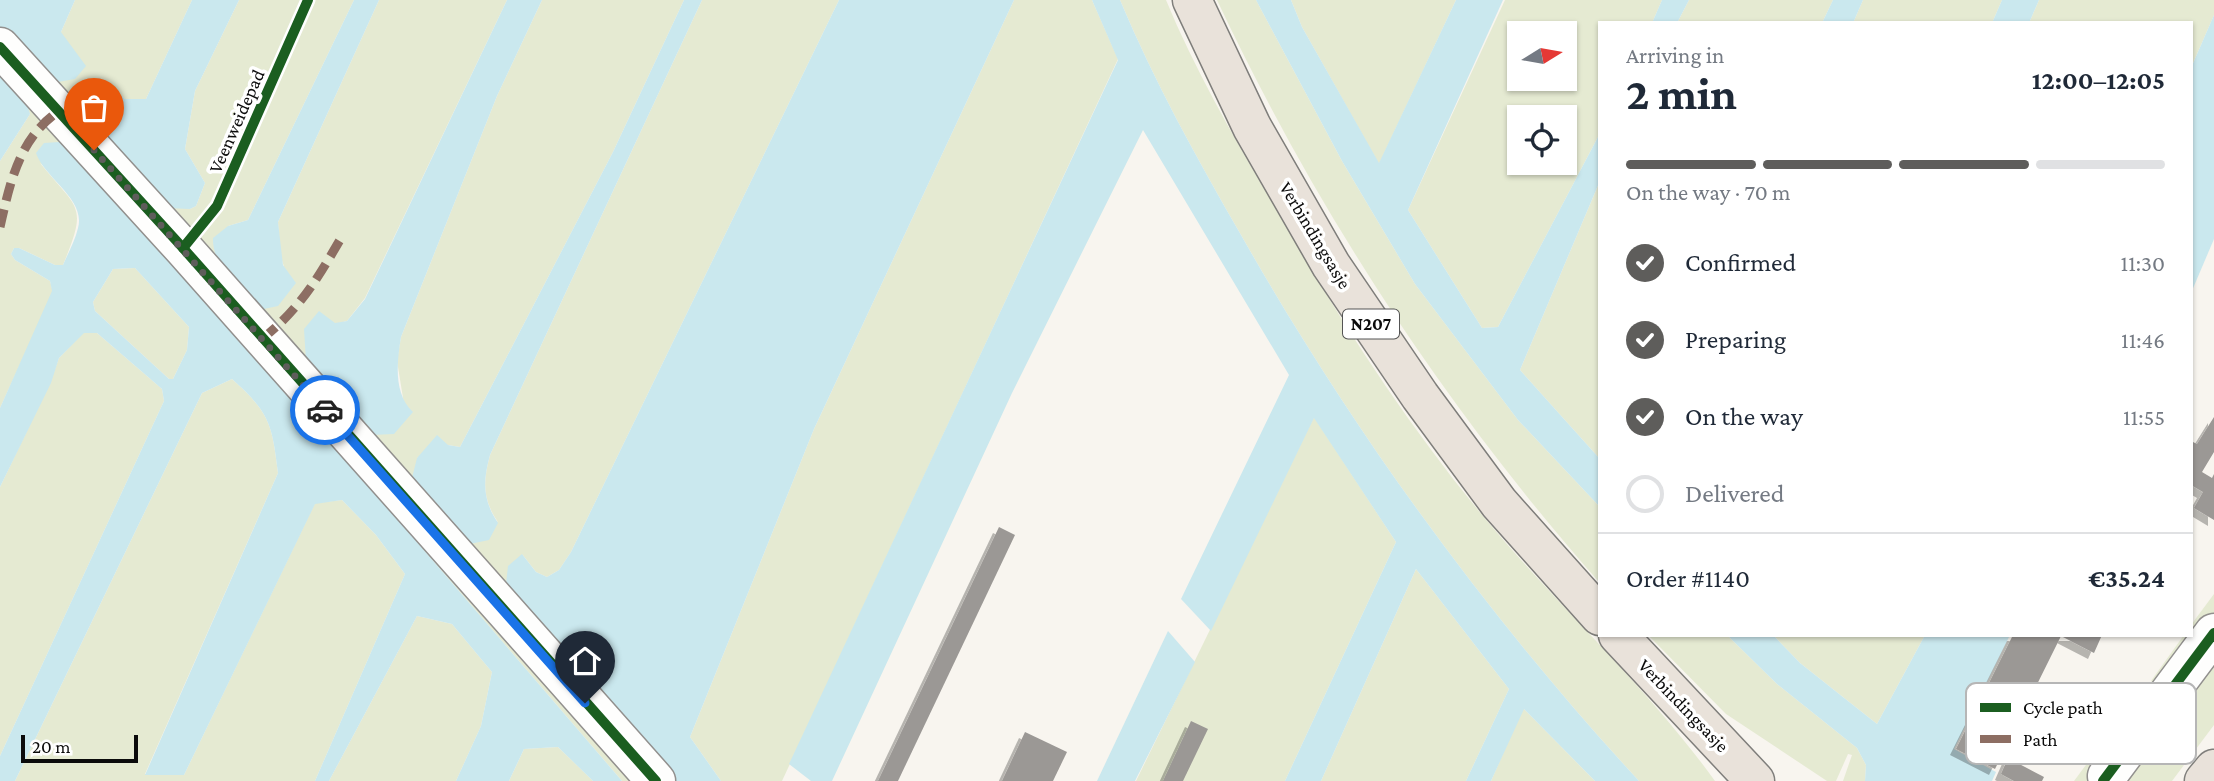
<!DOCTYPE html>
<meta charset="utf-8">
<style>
body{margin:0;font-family:"Crimson Pro",serif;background:#f2f2f3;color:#1f2937;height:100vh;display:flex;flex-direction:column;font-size:26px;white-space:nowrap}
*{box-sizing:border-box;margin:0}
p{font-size:23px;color:#747a83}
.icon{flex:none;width:38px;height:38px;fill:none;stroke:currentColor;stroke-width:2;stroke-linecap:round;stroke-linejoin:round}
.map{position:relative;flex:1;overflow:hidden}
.details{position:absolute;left:1598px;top:21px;width:595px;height:616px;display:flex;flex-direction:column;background:#fff;border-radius:0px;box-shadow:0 2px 5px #0004}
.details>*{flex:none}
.needle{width:46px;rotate:79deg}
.tools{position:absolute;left:1507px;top:21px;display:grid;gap:14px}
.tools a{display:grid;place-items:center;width:70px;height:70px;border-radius:0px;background:#fff;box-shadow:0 2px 5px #0004;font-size:35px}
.scale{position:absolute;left:21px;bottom:18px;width:117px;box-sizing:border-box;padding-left:7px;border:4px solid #0b0b0b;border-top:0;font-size:19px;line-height:24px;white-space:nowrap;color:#0b0b0b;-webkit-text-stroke:5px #fff;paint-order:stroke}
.pin{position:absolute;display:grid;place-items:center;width:60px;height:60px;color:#fff;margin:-72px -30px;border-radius:50% 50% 50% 0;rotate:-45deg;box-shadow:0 0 7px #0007}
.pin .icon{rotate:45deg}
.courier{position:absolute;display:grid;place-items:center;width:70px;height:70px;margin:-35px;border:5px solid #1a73e8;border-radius:50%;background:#fff;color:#222;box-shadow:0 2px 9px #0007}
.head em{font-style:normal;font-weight:700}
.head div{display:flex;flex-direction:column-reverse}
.head{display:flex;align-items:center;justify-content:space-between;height:119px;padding:0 28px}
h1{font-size:46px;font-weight:700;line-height:52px}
.bar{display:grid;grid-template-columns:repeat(4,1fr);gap:10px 7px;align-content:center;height:84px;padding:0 28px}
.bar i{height:9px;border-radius:5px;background:#e0e1e3}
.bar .active{background:#5e5d5b}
.bar p{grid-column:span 4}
.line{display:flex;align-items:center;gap:18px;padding:0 28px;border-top:2px solid #e0e1e3}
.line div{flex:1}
ol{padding:0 28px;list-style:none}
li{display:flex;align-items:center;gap:21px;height:77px}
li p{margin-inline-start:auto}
li .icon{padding:7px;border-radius:50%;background:#5e5d5b;color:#fff;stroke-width:4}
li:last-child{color:#747a83}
li i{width:38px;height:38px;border:4px solid #e0e1e3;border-radius:50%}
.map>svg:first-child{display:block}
</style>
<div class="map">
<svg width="2214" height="781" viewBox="0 0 2214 781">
<defs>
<filter id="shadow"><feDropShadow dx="-6" dy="6" stdDeviation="0" flood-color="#0004"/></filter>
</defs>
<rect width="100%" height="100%" fill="#f8f5ef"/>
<g fill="#e5ead2" fill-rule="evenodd">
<path d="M 75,0 L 192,0 L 146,99 L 125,99 L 110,86 L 190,209 L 196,206 L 205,183 L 185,149 L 195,91 L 239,0 L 354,0 L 248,220 L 228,226 L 286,273 L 280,254 L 278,222 L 379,0 L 507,0 L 365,298 L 347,321 L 335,324 L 404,404 L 397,361 L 401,337 L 497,96 L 542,0 L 684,0 L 613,152 L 460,447 L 448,445 L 417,458 L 498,522 C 482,499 483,481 490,455 L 702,0 L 839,0 L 571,552 L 559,570 L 547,577 L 536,572 L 522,554 L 570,669 L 676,781 L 622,781 L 211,302 L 40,163 C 79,211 88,204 63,265 L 55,265 L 19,248 L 14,248 L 11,254 L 15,260 L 50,281 L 53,292 L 0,408 L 0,161 L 30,114 L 0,71 L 0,27 L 52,83 L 61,32 Z"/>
<path d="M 1014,0 L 1092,0 L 1118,59 L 782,781 L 721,781 L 690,737 L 814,429 Z"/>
<path d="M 1120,0 L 1166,0 C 1194,68 1232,134 1269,197 C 1333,310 1405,423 1488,522 C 1562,610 1648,688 1715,781 L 1639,781 C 1486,615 1353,432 1241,235 C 1197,159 1154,81 1120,0 Z"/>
<path d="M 1217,0 L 1256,0 L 1342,161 L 1415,284 L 1518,420 L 1599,506 L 1599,582 C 1444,406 1317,212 1217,0 Z"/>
<path d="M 1291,0 L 1456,0 L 1379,164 L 1302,27 Z"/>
<path d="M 1505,0 L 1662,0 L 1652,23 L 1600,23 L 1599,135 L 1498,327 L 1482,328 L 1408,210 ZM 1519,33 L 1564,33 L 1564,79 L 1519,79 ZM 1519,117 L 1564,117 L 1564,163 L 1519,163 Z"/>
<path d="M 1689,0 L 1833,0 L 1822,23 L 1677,23 Z"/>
<path d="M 1863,0 L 2002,0 L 1992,23 L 1853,23 Z"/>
<path d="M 2039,0 L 2214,0 L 2214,15 L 2191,68 L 2191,23 L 2029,23 Z"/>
<path d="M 1599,183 L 1599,458 L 1520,370 Z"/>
<path d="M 135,268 L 189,327 L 187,350 L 173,379 L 169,379 L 95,311 L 93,302 L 113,269 Z"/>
<path d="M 84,332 L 97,333 L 162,389 L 164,401 L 0,756 L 0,487 L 50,383 L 59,358 Z"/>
<path d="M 232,379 C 270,413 272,424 278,473 L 145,774 L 184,775 L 315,503 L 342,500 L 376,535 L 405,574 L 315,781 L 15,781 L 202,393 Z"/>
<path d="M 1314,417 L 1396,542 L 1285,781 L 1136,781 Z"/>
<path d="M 1416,569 L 1509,689 L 1466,781 L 1321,781 Z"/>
<path d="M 2214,594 L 2214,616 L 2160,687 L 2151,681 L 2184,635 L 2191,635 L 2191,625 Z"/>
<path d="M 417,616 L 452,624 L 492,672 L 481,726 L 456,781 L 329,781 Z"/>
<path d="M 1648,635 L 1727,635 L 1777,684 L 1857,748 L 1866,765 L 1865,781 L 1843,781 L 1852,755 L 1848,754 L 1836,781 L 1827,781 L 1726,714 Z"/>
<path d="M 1773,635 L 1925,635 L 1877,724 L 1800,663 Z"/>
<path d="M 2214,657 L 2214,725 L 2172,781 L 2114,781 Z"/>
<path d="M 2136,698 L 2140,701 L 2090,778 L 2087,781 L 2074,781 Z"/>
<path d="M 1523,708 L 1595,781 L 1491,781 Z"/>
<path d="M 558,747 L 593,781 L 509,781 L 524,749 Z"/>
</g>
<g fill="#cae8ee" fill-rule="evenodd">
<path d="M 0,0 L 75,0 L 61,32 L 86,66 L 75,79 L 52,83 L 0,27 Z"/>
<path d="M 192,0 L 239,0 L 195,91 L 185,149 L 205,183 L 196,206 L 190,209 L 166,208 L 97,133 L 99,104 L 109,85 L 125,99 L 146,99 Z"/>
<path d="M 354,0 L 379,0 L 278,222 L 283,265 L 296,283 L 278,306 L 259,310 C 241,289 212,267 213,238 L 228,226 L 248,220 Z"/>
<path d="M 507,0 L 542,0 L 497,96 L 401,337 C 397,362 393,393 413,412 L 394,434 L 371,435 L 306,361 L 304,329 L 319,311 L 335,323 L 347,321 L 365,299 Z"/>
<path d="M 684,0 L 702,0 L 490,455 C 483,481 482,499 498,523 L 489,540 L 465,545 L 411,482 L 417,458 L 437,435 L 448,445 L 460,447 L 613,152 Z"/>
<path d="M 839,0 L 1014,0 L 814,429 L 690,737 L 721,781 L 676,781 L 570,669 L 505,593 L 508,566 L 522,554 L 536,572 L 547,577 L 559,570 L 571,552 Z"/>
<path d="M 1092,0 L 1120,0 C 1154,81 1197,159 1241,235 C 1353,432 1486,615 1639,781 L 1595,781 L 1524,709 L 1491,781 L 1466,781 L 1509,689 L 1416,569 L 1321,781 L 1285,781 L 1396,542 L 1314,418 L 1211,631 L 1181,599 L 1289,375 L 1143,130 L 1012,393 L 832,781 L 811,781 L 789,764 L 1118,60 Z"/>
<path d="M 1256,0 L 1291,0 L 1302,27 L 1379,163 L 1456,0 L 1503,0 L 1408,210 L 1482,328 L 1498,327 L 1599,135 L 1599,183 L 1520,370 L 1599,458 L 1599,506 L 1518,420 L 1415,284 L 1342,161 Z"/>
<path d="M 1662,0 L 1689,0 L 1677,23 L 1652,23 Z"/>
<path d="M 1833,0 L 1863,0 L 1853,23 L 1822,23 Z"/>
<path d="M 2002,0 L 2039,0 L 2029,23 L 1992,23 Z"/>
<path d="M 2214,15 L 2214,239 L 2191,293 L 2191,68 Z"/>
<path d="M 0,71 L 24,96 L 30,114 L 0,161 Z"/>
<path d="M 59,142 L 211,302 L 622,781 L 593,781 L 558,747 L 524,749 L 509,781 L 456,781 L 481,726 L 492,672 L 452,624 L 417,616 L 329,781 L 315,781 L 405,574 L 376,535 L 342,500 L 315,504 L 184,775 L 145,775 L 278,473 C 272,424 270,413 232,379 L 202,393 L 15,781 L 0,781 L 0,756 L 164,401 L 162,389 L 97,333 L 84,333 L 59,358 L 51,383 L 0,487 L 0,408 L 52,291 L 50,281 L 15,260 L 11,254 L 14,248 L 19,248 L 55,265 L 63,265 C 68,253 75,241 78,228 C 86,199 45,179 36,153 L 44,143 ZM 135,268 L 189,327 L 187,350 L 173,379 L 169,379 L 95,311 L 93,302 L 113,269 Z"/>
<path d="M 1168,631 L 1195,662 L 1135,781 L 1097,781 Z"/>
<path d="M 1727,635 L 1773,635 L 1800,663 L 1877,724 L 1925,635 L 2010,635 L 1954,749 L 1996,772 L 1992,781 L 1865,781 L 1866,765 L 1857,748 L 1777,684 Z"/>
</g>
<g fill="#9b9895" filter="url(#shadow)">
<path d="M 2214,417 L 2214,452 L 2202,472 L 2212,478 L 2214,474 L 2214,520 L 2194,508 L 2203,492 L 2191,485 L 2191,441 L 2197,444 Z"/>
<path d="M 999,527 L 1015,535 L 898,781 L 878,781 Z"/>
<path d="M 2013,635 L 2102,635 L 2094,653 L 2061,636 L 1995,769 L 1956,749 Z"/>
<path d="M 1191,721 L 1208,729 L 1183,781 L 1163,781 Z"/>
<path d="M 1025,732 L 1067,752 L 1053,781 L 1002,781 Z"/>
<path d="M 2008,758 L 2044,777 L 2042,781 L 2014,781 L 2001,774 Z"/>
</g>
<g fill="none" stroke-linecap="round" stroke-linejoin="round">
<defs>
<g id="minor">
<path d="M 0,47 L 183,248 L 656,781"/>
<path d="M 2107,776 L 2214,633"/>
</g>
<g id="primary">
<path d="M 1192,0 L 1252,127 L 1331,265 L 1420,396 L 1499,503 L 1600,616"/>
<path d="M 1618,635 L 1755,781"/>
<path d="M 2204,781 L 2214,769"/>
</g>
</defs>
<use href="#minor" stroke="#92908e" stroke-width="41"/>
<use href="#primary" stroke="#7f7e7b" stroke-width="41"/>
<use href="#minor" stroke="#fefefd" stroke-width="38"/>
<use href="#primary" stroke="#e9e2da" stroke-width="38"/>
<g stroke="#8d6e63" stroke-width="9" stroke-dasharray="18 9" stroke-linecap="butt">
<path d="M 0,227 C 10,183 19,138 59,111"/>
<path d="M 262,339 C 302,307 319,276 344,233"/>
</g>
<defs>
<g id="cycleway">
<path d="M 0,47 L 183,248 L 656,781"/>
<path d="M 183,248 L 217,206 L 308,0"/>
<path d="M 2103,781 L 2214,633"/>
</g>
</defs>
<use href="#cycleway" stroke="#fff" stroke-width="15"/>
<use href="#cycleway" stroke="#1b5e20" stroke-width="10"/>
</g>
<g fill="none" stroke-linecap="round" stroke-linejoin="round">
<path stroke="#5e5d5b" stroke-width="7" stroke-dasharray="0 12.6" d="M 94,150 L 325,410"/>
<path stroke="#1a73e8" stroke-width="9" d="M 325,410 L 585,703"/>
</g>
<g text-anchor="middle" stroke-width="7" stroke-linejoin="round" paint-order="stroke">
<rect fill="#fff" stroke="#545454" stroke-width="2" x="1343" y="309.5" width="56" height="29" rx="5"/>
<g font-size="18" font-weight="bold" fill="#0b0b0b">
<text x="1371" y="330">N207</text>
</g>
<g font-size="19" fill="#0b0b0b" stroke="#fff">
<text transform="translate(236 121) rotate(-66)" y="7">Veenweidepad</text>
<text transform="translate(1316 235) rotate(59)" y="7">Verbindingsasje</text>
<text transform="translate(1684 705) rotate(46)" y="7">Verbindingsasje</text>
</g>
</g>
<rect x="1966" y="683" width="230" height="81" rx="10" fill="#fff" stroke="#b6b6b6" stroke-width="2"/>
<rect x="1980" y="703" width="31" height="9" fill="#1b5e20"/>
<rect x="1980" y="735" width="31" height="8" fill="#8d6e63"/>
<g font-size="19" fill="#0b0b0b">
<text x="2023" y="714">Cycle path</text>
<text x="2023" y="746">Path</text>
</g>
</svg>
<div class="tools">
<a><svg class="needle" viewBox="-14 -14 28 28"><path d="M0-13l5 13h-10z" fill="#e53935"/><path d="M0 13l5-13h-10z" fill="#747a83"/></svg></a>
<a><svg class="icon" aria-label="locate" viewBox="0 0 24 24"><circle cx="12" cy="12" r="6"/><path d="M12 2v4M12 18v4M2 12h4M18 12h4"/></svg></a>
</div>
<div class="scale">20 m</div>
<div class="pin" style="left:94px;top:150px;background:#ea580c"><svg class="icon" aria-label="bag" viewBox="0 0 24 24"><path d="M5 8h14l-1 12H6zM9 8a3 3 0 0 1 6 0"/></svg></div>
<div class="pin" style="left:585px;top:703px;background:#1f2937"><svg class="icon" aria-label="home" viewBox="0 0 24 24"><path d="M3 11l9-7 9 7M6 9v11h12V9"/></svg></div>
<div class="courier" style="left:325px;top:410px"><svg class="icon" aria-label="car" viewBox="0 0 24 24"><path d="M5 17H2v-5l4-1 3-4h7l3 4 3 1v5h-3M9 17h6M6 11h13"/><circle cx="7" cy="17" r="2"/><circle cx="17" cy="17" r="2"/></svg></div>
<section class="details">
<div class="head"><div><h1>2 min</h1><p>Arriving in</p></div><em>12:00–12:05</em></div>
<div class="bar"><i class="active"></i><i class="active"></i><i class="active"></i><i></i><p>On the way · 70 m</p></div>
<ol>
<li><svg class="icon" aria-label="check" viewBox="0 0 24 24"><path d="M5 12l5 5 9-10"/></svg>Confirmed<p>11:30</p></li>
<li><svg class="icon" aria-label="check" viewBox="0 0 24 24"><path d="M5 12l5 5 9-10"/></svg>Preparing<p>11:46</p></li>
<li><svg class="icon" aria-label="check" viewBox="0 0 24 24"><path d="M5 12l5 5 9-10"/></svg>On the way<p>11:55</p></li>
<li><i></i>Delivered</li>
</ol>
<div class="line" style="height:91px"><div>Order #1140</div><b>€35.24</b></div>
</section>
</div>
